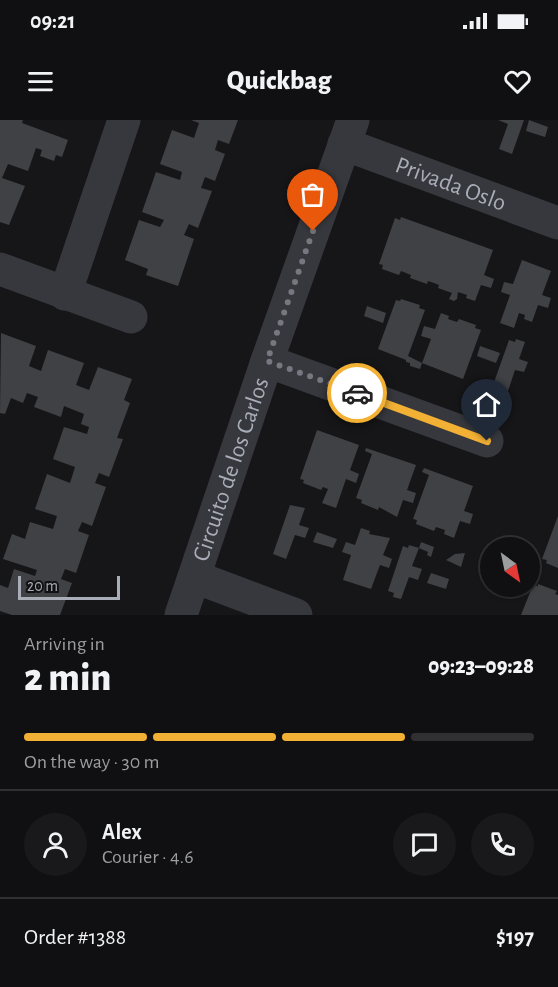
<!DOCTYPE html>
<meta charset="utf-8">
<style>
body{margin:0;font-family:"Alegreya Sans",sans-serif;background:#19191b;color:#f1f3f6;height:100vh;display:flex;flex-direction:column;font-size:22px;white-space:nowrap}
*{box-sizing:border-box;margin:0}
p{font-size:20px;color:#9c9d9f}
.icon{flex:none;width:33px;height:33px;fill:none;stroke:currentColor;stroke-width:2;stroke-linecap:round;stroke-linejoin:round}
.map{position:relative;height:495px;overflow:hidden}
.sheet{display:flex;flex-direction:column;background:#101012;flex:1}
.sheet>*{flex:none}
.needle{width:39px;rotate:147deg}
.buttons{position:absolute;left:480px;top:417px;display:grid;gap:12px}
.buttons a{display:grid;place-items:center;width:60px;height:60px;border-radius:50%;background:#101012;box-shadow:0 2px 4px #0004,0 0 0 2px #303032;font-size:30px}
.scale{position:absolute;left:18px;bottom:15px;width:102px;box-sizing:border-box;padding-left:6px;border:3px solid #a8adb8;border-top:0;font-size:16px;line-height:21px;white-space:nowrap;color:#a8adb8;-webkit-text-stroke:4px #111113;paint-order:stroke}
.pin{position:absolute;display:grid;place-items:center;width:51px;height:51px;color:#fff;margin:-62px -26px;border-radius:50% 50% 50% 0;rotate:-45deg;box-shadow:0 0 6px #0007}
.pin .icon{rotate:45deg}
.courier{position:absolute;display:grid;place-items:center;width:60px;height:60px;margin:-30px;border:4px solid #f2b134;border-radius:50%;background:#fff;color:#222;box-shadow:0 2px 8px #0007}
.head em{font-style:normal;font-weight:800}
.head div{display:flex;flex-direction:column-reverse}
.head{display:flex;align-items:center;justify-content:space-between;height:102px;padding:0 24px}
h1{font-size:39px;font-weight:800;line-height:45px}
.bar{display:grid;grid-template-columns:repeat(4,1fr);gap:9px 6px;align-content:center;height:72px;padding:0 24px}
.bar i{height:8px;border-radius:4px;background:#303032}
.bar .on{background:#f2b134}
.bar p{grid-column:span 4}
.line{display:flex;align-items:center;gap:15px;padding:0 24px;border-top:2px solid #303032}
.line div{flex:1}
.round{display:grid;place-items:center;flex:none;width:63px;height:63px;border-radius:32px;background:#19191b}
.status{display:flex;justify-content:space-between;align-items:center;height:42px;padding:0 30px;background:#101012;direction:ltr}
.status svg{height:16px;fill:currentColor}
header{display:flex;justify-content:space-between;align-items:center;height:78px;padding:0 24px;background:#101012;font-size:27px;font-weight:800}
.map>svg:first-child{display:block}
</style>
<div class="status"><b>09:21</b><svg viewBox="0 0 49 12"><path d="M0 12V9h3v3zM5 12V6h3v6zM10 12V3h3v9zM15 12V0h3v12zM26 1h20v11H26zM47 4h2v5h-2z"/></svg></div>
<header><svg class="icon" aria-label="menu" viewBox="0 0 24 24"><path d="M4 6h16M4 12h16M4 18h16"/></svg>Quickbag<svg class="icon" aria-label="heart" viewBox="0 0 24 24"><path d="M12 20l-8-8c-3-5 5-10 8-4 3-6 11-1 8 4z"/></svg></header>
<div class="map">
<svg width="558" height="495" viewBox="0 0 558 495">
<rect width="100%" height="100%" fill="#161618"/>
<g fill="#404145">
<path d="M 0,0 L 23,0 L 22,3 L 68,20 L 62,37 L 56,35 L 54,41 L 40,36 L 42,30 L 36,28 L 28,51 L 8,44 L 2,58 L 25,66 L 9,105 L 0,102 Z"/>
<path d="M 191,0 L 238,0 L 229,24 L 218,20 L 215,30 L 225,34 L 215,61 L 205,57 L 201,68 L 212,71 L 198,108 L 189,104 L 184,115 L 194,119 L 178,166 L 146,155 L 148,149 L 125,140 L 139,100 L 160,107 L 164,100 L 142,92 L 156,52 L 180,60 L 182,52 L 160,44 L 172,10 L 194,18 L 199,3 Z"/>
<path d="M 498,0 L 524,0 L 512,34 L 499,29 L 508,4 Z"/>
<path d="M 529,0 L 548,7 L 545,17 L 526,11 Z"/>
<path d="M 401,97 L 493,130 L 484,155 L 494,159 L 491,168 L 481,165 L 475,181 L 466,178 L 467,175 L 458,172 L 457,179 L 454,181 L 449,179 L 452,173 L 438,168 L 439,165 L 434,163 L 428,161 L 427,164 L 410,158 L 411,155 L 401,151 L 399,155 L 382,149 L 383,145 L 379,144 L 395,98 L 400,100 Z"/>
<path d="M 522,140 L 551,151 L 542,175 L 551,178 L 548,188 L 538,185 L 532,202 L 524,199 L 525,195 L 519,193 L 514,208 L 500,203 L 510,175 L 501,172 L 504,162 L 513,164 Z"/>
<path d="M 401,179 L 420,185 L 419,188 L 425,190 L 408,236 L 422,243 L 420,249 L 410,246 L 410,243 L 406,242 L 406,240 L 378,229 L 396,180 L 400,181 Z"/>
<path d="M 367,186 L 386,193 L 383,203 L 364,196 Z"/>
<path d="M 441,193 L 449,196 L 448,199 L 457,202 L 459,199 L 476,205 L 475,208 L 481,210 L 463,259 L 422,243 L 431,219 L 421,216 L 424,206 L 435,209 Z"/>
<path d="M 1,213 L 36,226 L 29,246 L 41,251 L 48,230 L 84,243 L 76,265 L 89,270 L 98,247 L 132,259 L 124,280 L 130,283 L 117,318 L 123,319 L 109,357 L 99,353 L 95,363 L 106,367 L 92,406 L 82,402 L 78,411 L 89,415 L 76,453 L 65,449 L 61,459 L 72,463 L 60,495 L 12,495 L 0,491 L 0,465 L 8,468 L 14,449 L 35,456 L 37,450 L 3,439 L 12,414 L 25,419 L 30,402 L 53,409 L 57,396 L 35,389 L 47,354 L 70,363 L 75,347 L 53,339 L 64,307 L 87,314 L 89,307 L 81,304 L 84,294 L 64,286 L 61,297 L 34,287 L 38,277 L 27,273 L 23,283 L 11,278 L 5,294 L 0,293 Z"/>
<path d="M 516,219 L 525,222 L 519,239 L 528,242 L 524,252 L 515,250 L 507,274 L 492,268 L 509,220 L 515,222 Z"/>
<path d="M 480,226 L 500,233 L 496,243 L 477,236 Z"/>
<path d="M 317,310 L 359,325 L 350,350 L 359,354 L 356,363 L 346,359 L 336,388 L 322,383 L 328,369 L 323,367 L 321,370 L 303,363 L 304,360 L 300,359 Z"/>
<path d="M 366,328 L 416,345 L 407,370 L 416,373 L 413,383 L 403,380 L 397,397 L 379,387 L 378,390 L 361,383 L 362,380 L 356,378 L 372,334 L 365,331 Z"/>
<path d="M 424,348 L 473,366 L 464,391 L 473,394 L 470,404 L 460,401 L 454,418 L 444,414 L 445,410 L 436,407 L 434,411 L 416,404 L 417,400 L 413,399 L 429,355 L 422,352 Z"/>
<path d="M 290,385 L 305,388 L 299,405 L 309,408 L 305,418 L 295,415 L 286,439 L 273,434 Z"/>
<path d="M 558,396 L 558,448 L 546,443 L 547,440 L 542,439 Z"/>
<path d="M 361,408 L 370,411 L 369,414 L 390,418 L 383,435 L 392,439 L 389,448 L 380,445 L 371,469 L 343,460 L 351,435 L 342,432 L 346,422 L 355,425 Z"/>
<path d="M 317,412 L 337,419 L 333,428 L 313,422 Z"/>
<path d="M 421,422 L 434,427 L 431,437 L 427,435 L 428,432 L 419,428 Z"/>
<path d="M 409,425 L 419,428 L 412,446 L 422,449 L 418,460 L 409,457 L 401,479 L 393,477 L 394,473 L 388,471 L 403,426 L 408,428 Z"/>
<path d="M 465,433 L 461,447 L 446,440 L 455,434 Z"/>
<path d="M 431,453 L 449,459 L 446,469 L 427,463 Z"/>
<path d="M 538,464 L 557,471 L 555,474 L 558,475 L 558,495 L 521,495 L 533,465 L 538,466 Z"/>
</g>
<g fill="none" stroke-linecap="round" stroke-linejoin="round">
<g stroke="#37383d" stroke-width="33">
<path id="s1" d="M 344,24 L 558,103"/>
<path d="M 0,149 L 131,197"/>
<path d="M 65,174 L 124,0"/>
<path d="M 267,241 L 487,321"/>
<path d="M 195,457 L 296,495"/>
</g>
<path stroke="#37383d" stroke-width="33" id="s2" d="M 181,495 L 267,241 L 353,0"/>
</g>
<g fill="none" stroke-linecap="round" stroke-linejoin="round">
<path stroke="#757880" stroke-width="6" stroke-dasharray="0 10.8" d="M 313,111 L 267,241 L 357,273"/>
<path stroke="#f2b134" stroke-width="8" d="M 357,273 L 487,321"/>
</g>
<g text-anchor="middle" stroke-width="5" stroke-linejoin="round" paint-order="stroke">
<g font-size="24" fill="#a8adb8" stroke="#111113">
<text dy="8" stroke="none"><textPath href="#s1" startOffset="114">Privada Oslo</textPath></text>
<text dy="8" stroke="none"><textPath href="#s2" startOffset="154">Circuito de los Carlos</textPath></text>
</g>
</g>
</svg>
<div class="buttons">
<a><svg class="needle" viewBox="-14 -14 28 28"><path d="M0-13l5 13h-10z" fill="#e53935"/><path d="M0 13l5-13h-10z" fill="#9c9d9f"/></svg></a>
</div>
<div class="scale">20 m</div>
<div class="pin" style="left:313px;top:111px;background:#ea580c"><svg class="icon" aria-label="bag" viewBox="0 0 24 24"><path d="M5 8h14l-1 12H6zM9 8a3 3 0 0 1 6 0"/></svg></div>
<div class="pin" style="left:487px;top:321px;background:#1f2937"><svg class="icon" aria-label="home" viewBox="0 0 24 24"><path d="M3 11l9-7 9 7M6 9v11h12V9"/></svg></div>
<div class="courier" style="left:357px;top:273px"><svg class="icon" aria-label="car" viewBox="0 0 24 24"><path d="M5 17H2v-5l4-1 3-4h7l3 4 3 1v5h-3M9 17h6M6 11h13"/><circle cx="7" cy="17" r="2"/><circle cx="17" cy="17" r="2"/></svg></div>
</div>
<section class="sheet">
<div class="head"><div><h1>2 min</h1><p>Arriving in</p></div><em>09:23–09:28</em></div>
<div class="bar"><i class="on"></i><i class="on"></i><i class="on"></i><i></i><p>On the way · 30 m</p></div>
<div class="line" style="height:108px"><a class="round"><svg class="icon" aria-label="person" viewBox="0 0 24 24"><circle cx="12" cy="8" r="4"/><path d="M4 21q1-7 8-7t8 7"/></svg></a><div><b>Alex</b><p>Courier · 4.6</p></div><a class="round"><svg class="icon" aria-label="chat" viewBox="0 0 24 24"><path d="M4 5h16v11H9l-5 4z"/></svg></a><a class="round"><svg class="icon" aria-label="phone" viewBox="0 0 24 24"><path d="M5 4h4l2 5-3 2q2 4 5 5l2-3 5 2v4C11 20 4 13 5 4z"/></svg></a></div>
<div class="line" style="height:78px"><div>Order #1388</div><b>$197</b></div>
</section>
